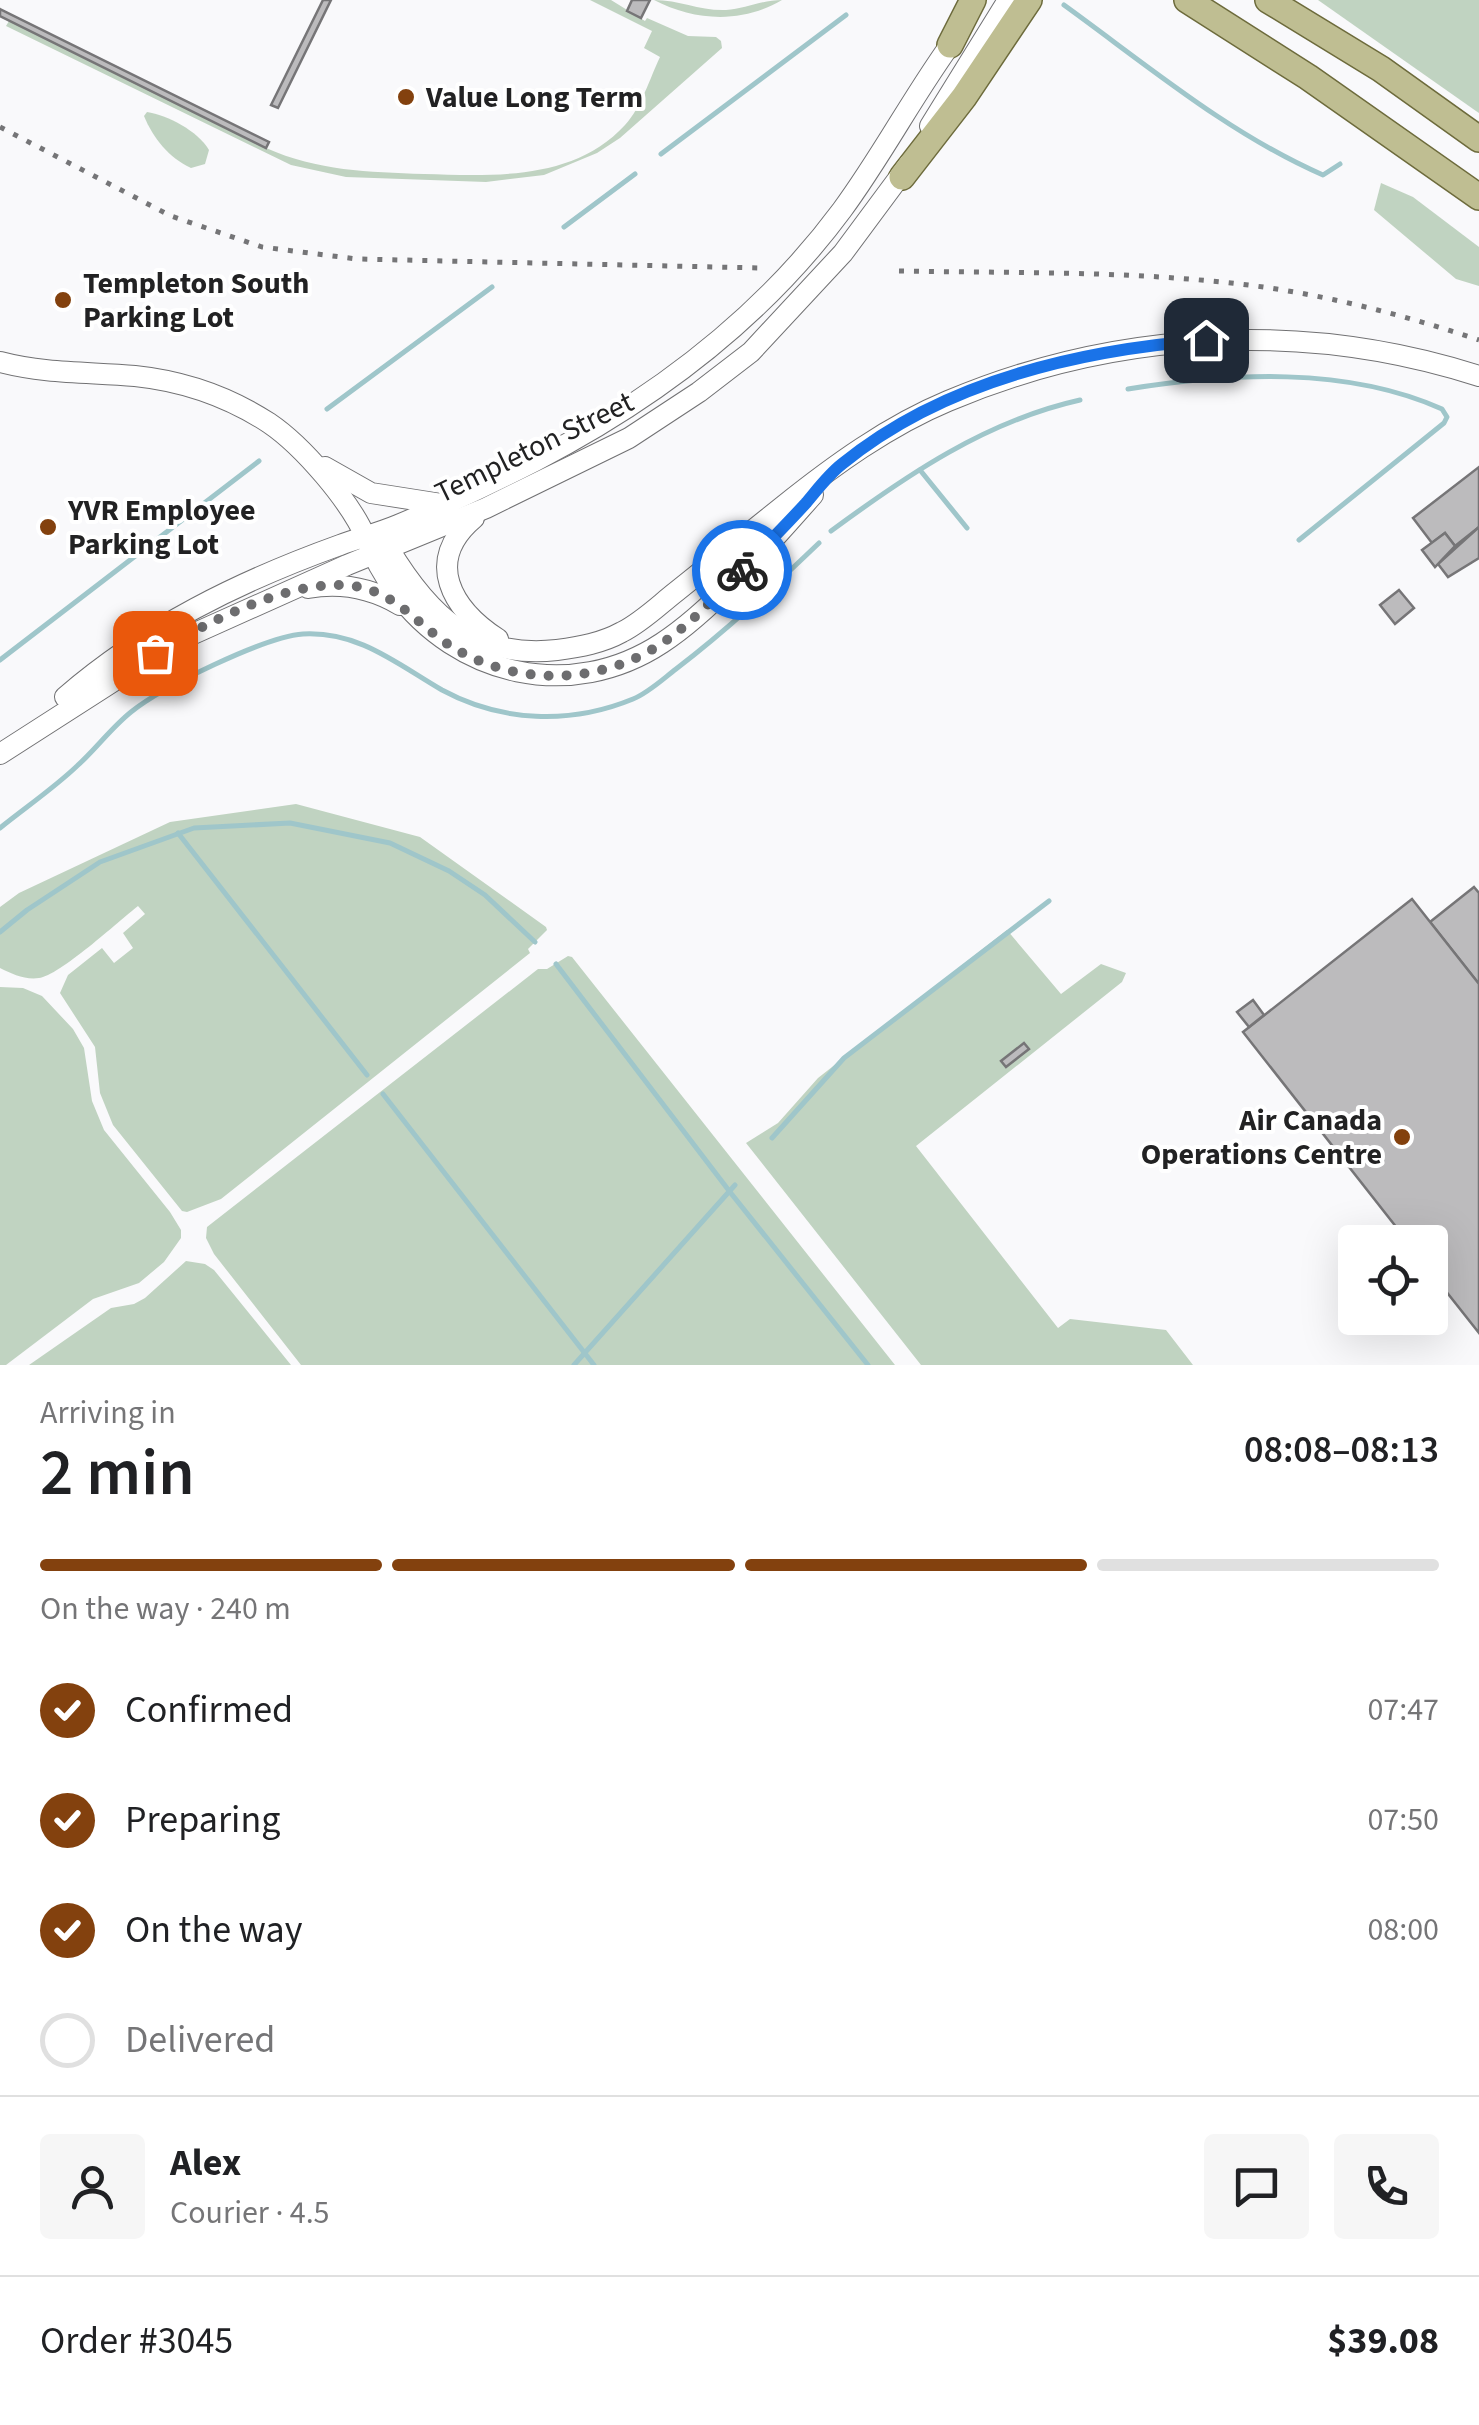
<!DOCTYPE html>
<meta charset="utf-8">
<style>
body{margin:0;font-family:"Source Sans 3",sans-serif;background:#f6f6f6;color:#202124;height:100vh;display:flex;flex-direction:column;font-size:38px;white-space:nowrap}
*{box-sizing:border-box;margin:0}
p{font-size:32px;color:#757577}
.icon{flex:none;width:55px;height:55px;fill:none;stroke:currentColor;stroke-width:2;stroke-linecap:round;stroke-linejoin:round}
.map{position:relative;height:1365px;overflow:hidden}
.details{display:flex;flex-direction:column;background:#fff;flex:1}
.details>*{flex:none}
.fabs{position:absolute;left:1338px;top:1225px;display:grid;gap:20px}
.fabs a{display:grid;place-items:center;width:110px;height:110px;border-radius:10px;background:#fff;box-shadow:0 10px 40px #0002;font-size:50px}
.pin{position:absolute;display:grid;place-items:center;width:85px;height:85px;color:#fff;margin:-42px;border-radius:20px;box-shadow:0 5px 15px #0006}
.courier{position:absolute;display:grid;place-items:center;width:100px;height:100px;margin:-50px;border:8px solid #1a73e8;border-radius:50%;background:#fff;color:#222;box-shadow:0 2px 12px #0007}
.head em{font-style:normal;font-weight:600}
.head div{display:flex;flex-direction:column-reverse}
.head{display:flex;align-items:center;justify-content:space-between;height:170px;padding:0 40px}
h1{font-size:65px;font-weight:600;line-height:75px}
.bar{display:grid;grid-template-columns:repeat(4,1fr);gap:15px 10px;align-content:center;height:120px;padding:0 40px}
.bar i{height:12px;border-radius:8px;background:#e0e0e0}
.bar .active{background:#83410e}
.bar p{grid-column:span 4}
.line{display:flex;align-items:center;gap:25px;padding:0 40px;border-top:2px solid #e0e0e0}
.line div{flex:1}
.round{display:grid;place-items:center;flex:none;width:105px;height:105px;border-radius:10px;background:#f6f6f6}
ol{padding:0 40px;list-style:none}
li{display:flex;align-items:center;gap:30px;height:110px}
li p{margin-inline-start:auto}
li .icon{padding:10px;border-radius:50%;background:#83410e;color:#fff;stroke-width:4}
li:last-child{color:#757577}
li i{width:55px;height:55px;border:5px solid #e0e0e0;border-radius:50%}
.map>svg:first-child{display:block}
</style>
<div class="map">
<svg width="1479" height="1365" viewBox="0 0 1479 1365">
<rect width="100%" height="100%" fill="#f9f9fb"/>
<g fill="#c0d3c1">
<path d="M 590,0 L 611,0 L 645,21 L 647,18 L 688,36 L 716,37 L 721,41 L 722,48 L 620,138 L 597,153 L 544,175 L 486,182 L 346,177 L 291,165 L 6,26 L 9,21 L 266,148 C 318,171 368,172 424,174 C 492,176 574,181 625,125 C 641,108 650,78 660,57 L 644,48 L 652,31 Z"/>
<path d="M 654,0 C 680,0 700,11 726,10 C 745,9 762,0 782,0 C 742,24 694,21 654,0 Z"/>
<path d="M 1318,0 L 1479,0 L 1479,113 L 1476,111 Z"/>
<path d="M 147,112 C 167,115 198,131 209,150 L 205,164 L 191,168 C 169,158 153,138 144,116 Z"/>
<path d="M 1381,183 L 1413,197 L 1479,247 L 1479,286 L 1456,279 L 1374,210 Z"/>
<path d="M 296,804 L 420,837 L 546,927 L 547,930 L 528,949 L 530,953 L 221,1199 L 187,1212 L 182,1211 L 113,1125 L 100,1093 L 95,1047 L 60,993 L 68,975 L 102,948 L 114,963 L 133,948 L 123,933 L 145,914 L 138,906 C 119,921 59,976 39,978 C 25,980 12,974 0,968 L 0,907 L 19,893 L 170,822 Z"/>
<path d="M 1007,930 L 1061,994 L 1101,964 L 1126,973 L 1122,982 L 916,1146 L 1058,1328 L 1070,1319 L 1166,1330 L 1193,1365 L 921,1365 L 746,1143 L 778,1123 L 818,1078 Z"/>
<path d="M 568,956 L 572,957 L 895,1365 L 301,1365 L 214,1254 L 206,1238 L 207,1227 L 538,969 L 547,969 Z"/>
<path d="M 0,987 L 23,988 L 42,996 L 73,1029 L 84,1048 L 92,1101 L 104,1130 L 170,1212 L 181,1230 L 181,1238 L 164,1262 L 139,1283 L 93,1299 L 6,1365 L 0,1365 Z"/>
<path d="M 186,1261 L 205,1264 L 214,1270 L 291,1365 L 29,1365 L 111,1308 L 134,1304 L 145,1298 Z"/>
</g>
<g fill="none" stroke-linecap="round" stroke-linejoin="round">
<g stroke="#9fc6ca" stroke-width="5">
<path d="M 1064,5 C 1147,65 1229,134 1323,175 L 1340,164"/>
<path d="M 661,154 L 846,15"/>
<path d="M 564,227 L 635,174"/>
<path d="M 1128,389 C 1230,373 1346,366 1442,409 L 1447,417 L 1444,423 L 1299,540"/>
<path d="M 327,409 L 492,287"/>
<path d="M 920,470 L 967,528"/>
<path d="M 831,531 C 907,475 986,421 1080,400"/>
<path d="M 0,660 L 259,461"/>
<path d="M 0,828 C 26,807 54,788 77,766 C 96,749 111,728 131,712 C 162,687 264,637 303,634 C 359,631 397,664 442,690 C 501,722 570,725 633,699 C 648,693 663,679 676,669 C 727,630 773,587 819,543"/>
<path d="M 178,833 L 367,1075"/>
<path d="M 0,932 L 27,910 L 100,862 L 194,828 L 290,823 L 390,843 L 449,871 L 485,895 L 535,942"/>
<path d="M 556,964 L 730,1192 L 868,1365"/>
<path d="M 383,1094 L 594,1365"/>
<path d="M 772,1138 L 844,1058 L 1049,901"/>
<path d="M 574,1365 L 735,1185"/>
</g>
</g>
<g fill="#bcbbbd" stroke="#767577" stroke-width="2.5">
<path d="M 323,0 L 331,0 L 278,108 L 271,105 Z"/>
<path d="M 632,0 L 650,0 L 641,18 L 627,11 Z"/>
<path d="M 0,9 L 269,142 L 266,148 L 0,16 Z"/>
<path d="M 1479,467 L 1479,527 L 1455,546 L 1445,533 L 1432,543 L 1413,518 Z"/>
<path d="M 1479,527 L 1479,558 L 1448,577 L 1438,564 Z"/>
<path d="M 1445,533 L 1455,546 L 1435,567 L 1422,550 Z"/>
<path d="M 1399,590 L 1414,608 L 1395,624 L 1380,605 Z"/>
<path d="M 1474,887 L 1479,893 L 1479,984 L 1430,922 Z"/>
<path d="M 1412,899 L 1479,984 L 1479,1333 L 1430,1271 L 1430,1242 L 1408,1242 L 1243,1032 Z"/>
<path d="M 1253,1000 L 1264,1015 L 1249,1027 L 1237,1012 Z"/>
<path d="M 1024,1043 L 1029,1049 L 1006,1067 L 1001,1061 Z"/>
</g>
<g fill="none" stroke-linecap="round" stroke-linejoin="round">
<defs>
<g id="minor">
<path d="M 930,126 L 1008,0"/>
<path d="M 0,362 C 45,374 90,372 135,376 C 183,381 229,397 269,423 C 303,446 350,501 366,538 C 374,558 382,573 395,591 C 457,676 571,703 662,643 C 714,609 771,542 813,495"/>
<path d="M 325,467 L 371,493 L 441,504"/>
<path d="M 474,518 C 423,561 452,609 498,639"/>
<path d="M 380,544 L 389,549 C 430,617 474,659 557,650 C 580,647 602,643 622,632 C 642,622 659,605 677,591 C 712,563 747,535 783,506 C 833,466 888,426 948,401 C 1116,330 1305,320 1479,376"/>
<path d="M 308,588 C 341,582 371,588 400,605"/>
<path d="M 65,697 C 146,627 240,581 340,545 C 359,538 379,533 398,525 C 443,506 490,484 535,461 C 653,400 762,318 842,210 C 884,153 916,90 958,34"/>
<path d="M 0,754 L 173,643 L 347,565 L 486,508 L 629,438 L 699,392 L 751,352 L 843,253 L 909,164"/>
</g>
<g id="major">
<path d="M 1187,0 L 1308,77 L 1479,197"/>
<path d="M 1268,0 L 1381,69 L 1479,139"/>
<path d="M 950,45 L 973,0"/>
<path d="M 902,177 L 964,97 L 1029,0"/>
</g>
</defs>
<use href="#minor" stroke="#717173" stroke-width="22"/>
<use href="#major" stroke="#6d6b3c" stroke-width="28"/>
<use href="#minor" stroke="#fff" stroke-width="20"/>
<use href="#major" stroke="#bfbe92" stroke-width="25"/>
<g stroke="#757577" stroke-width="5" stroke-dasharray="5 10" stroke-linecap="butt">
<path d="M 0,127 L 171,216 L 262,247 L 357,259 L 760,268"/>
<path d="M 899,271 C 1003,273 1108,271 1211,281 C 1303,289 1392,311 1479,340"/>
</g>
</g>
<g fill="none" stroke-linecap="round" stroke-linejoin="round">
<path stroke="#6d6d6f" stroke-width="10" stroke-dasharray="0 18" d="M 155,653 C 209,622 290,578 354,586 C 395,592 417,624 449,645 C 514,687 600,686 664,642 C 693,622 717,595 742,570"/>
<path stroke="#1a73e8" stroke-width="12" d="M 742,570 C 763,548 785,526 806,503 C 817,490 828,475 842,464 C 942,382 1080,350 1206,340"/>
</g>
<g fill="#83410e" stroke="#fff" stroke-width="4">
<circle cx="406" cy="97" r="10"/>
<circle cx="63" cy="300" r="10"/>
<circle cx="48" cy="527" r="10"/>
<circle cx="1402" cy="1137" r="10"/>
</g>
<g text-anchor="middle" stroke-width="8" stroke-linejoin="round" paint-order="stroke">
<g font-size="30" font-weight="bold" fill="#222223" stroke="#fff" text-anchor="start">
<text x="426" y="107">Value Long Term</text>
<text x="83" y="293">Templeton South<tspan x="83" dy="34">Parking Lot</tspan></text>
<text x="68" y="520">YVR Employee<tspan x="68" dy="34">Parking Lot</tspan></text>
<text x="1382" y="1130" text-anchor="end">Air Canada<tspan x="1382" dy="34">Operations Centre</tspan></text>
</g>
<g font-size="30" fill="#222223" stroke="#fff">
<text transform="translate(534 447) rotate(-26)" y="10">Templeton Street</text>
</g>
</g>
</svg>
<div class="fabs">
<a><svg class="icon" aria-label="locate" viewBox="0 0 24 24"><circle cx="12" cy="12" r="6"/><path d="M12 2v4M12 18v4M2 12h4M18 12h4"/></svg></a>
</div>
<div class="pin" style="left:155px;top:653px;background:#ea580c"><svg class="icon" aria-label="bag" viewBox="0 0 24 24"><path d="M5 8h14l-1 12H6zM9 8a3 3 0 0 1 6 0"/></svg></div>
<div class="pin" style="left:1206px;top:340px;background:#1f2937"><svg class="icon" aria-label="home" viewBox="0 0 24 24"><path d="M3 11l9-7 9 7M6 9v11h12V9"/></svg></div>
<div class="courier" style="left:742px;top:570px"><svg class="icon" aria-label="bike" viewBox="0 0 24 24"><circle cx="6" cy="16" r="4"/><circle cx="18" cy="16" r="4"/><path d="M6 16l4-8h5l3 8M10 8l3 8H6M13 5h3"/></svg></div>
</div>
<section class="details">
<div class="head"><div><h1>2 min</h1><p>Arriving in</p></div><em>08:08–08:13</em></div>
<div class="bar"><i class="active"></i><i class="active"></i><i class="active"></i><i></i><p>On the way · 240 m</p></div>
<ol>
<li><svg class="icon" aria-label="check" viewBox="0 0 24 24"><path d="M5 12l5 5 9-10"/></svg>Confirmed<p>07:47</p></li>
<li><svg class="icon" aria-label="check" viewBox="0 0 24 24"><path d="M5 12l5 5 9-10"/></svg>Preparing<p>07:50</p></li>
<li><svg class="icon" aria-label="check" viewBox="0 0 24 24"><path d="M5 12l5 5 9-10"/></svg>On the way<p>08:00</p></li>
<li><i></i>Delivered</li>
</ol>
<div class="line" style="height:180px"><a class="round"><svg class="icon" aria-label="person" viewBox="0 0 24 24"><circle cx="12" cy="8" r="4"/><path d="M4 21q1-7 8-7t8 7"/></svg></a><div><b>Alex</b><p>Courier · 4.5</p></div><a class="round"><svg class="icon" aria-label="chat" viewBox="0 0 24 24"><path d="M4 5h16v11H9l-5 4z"/></svg></a><a class="round"><svg class="icon" aria-label="phone" viewBox="0 0 24 24"><path d="M5 4h4l2 5-3 2q2 4 5 5l2-3 5 2v4C11 20 4 13 5 4z"/></svg></a></div>
<div class="line" style="height:130px"><div>Order #3045</div><b>$39.08</b></div>
</section>
